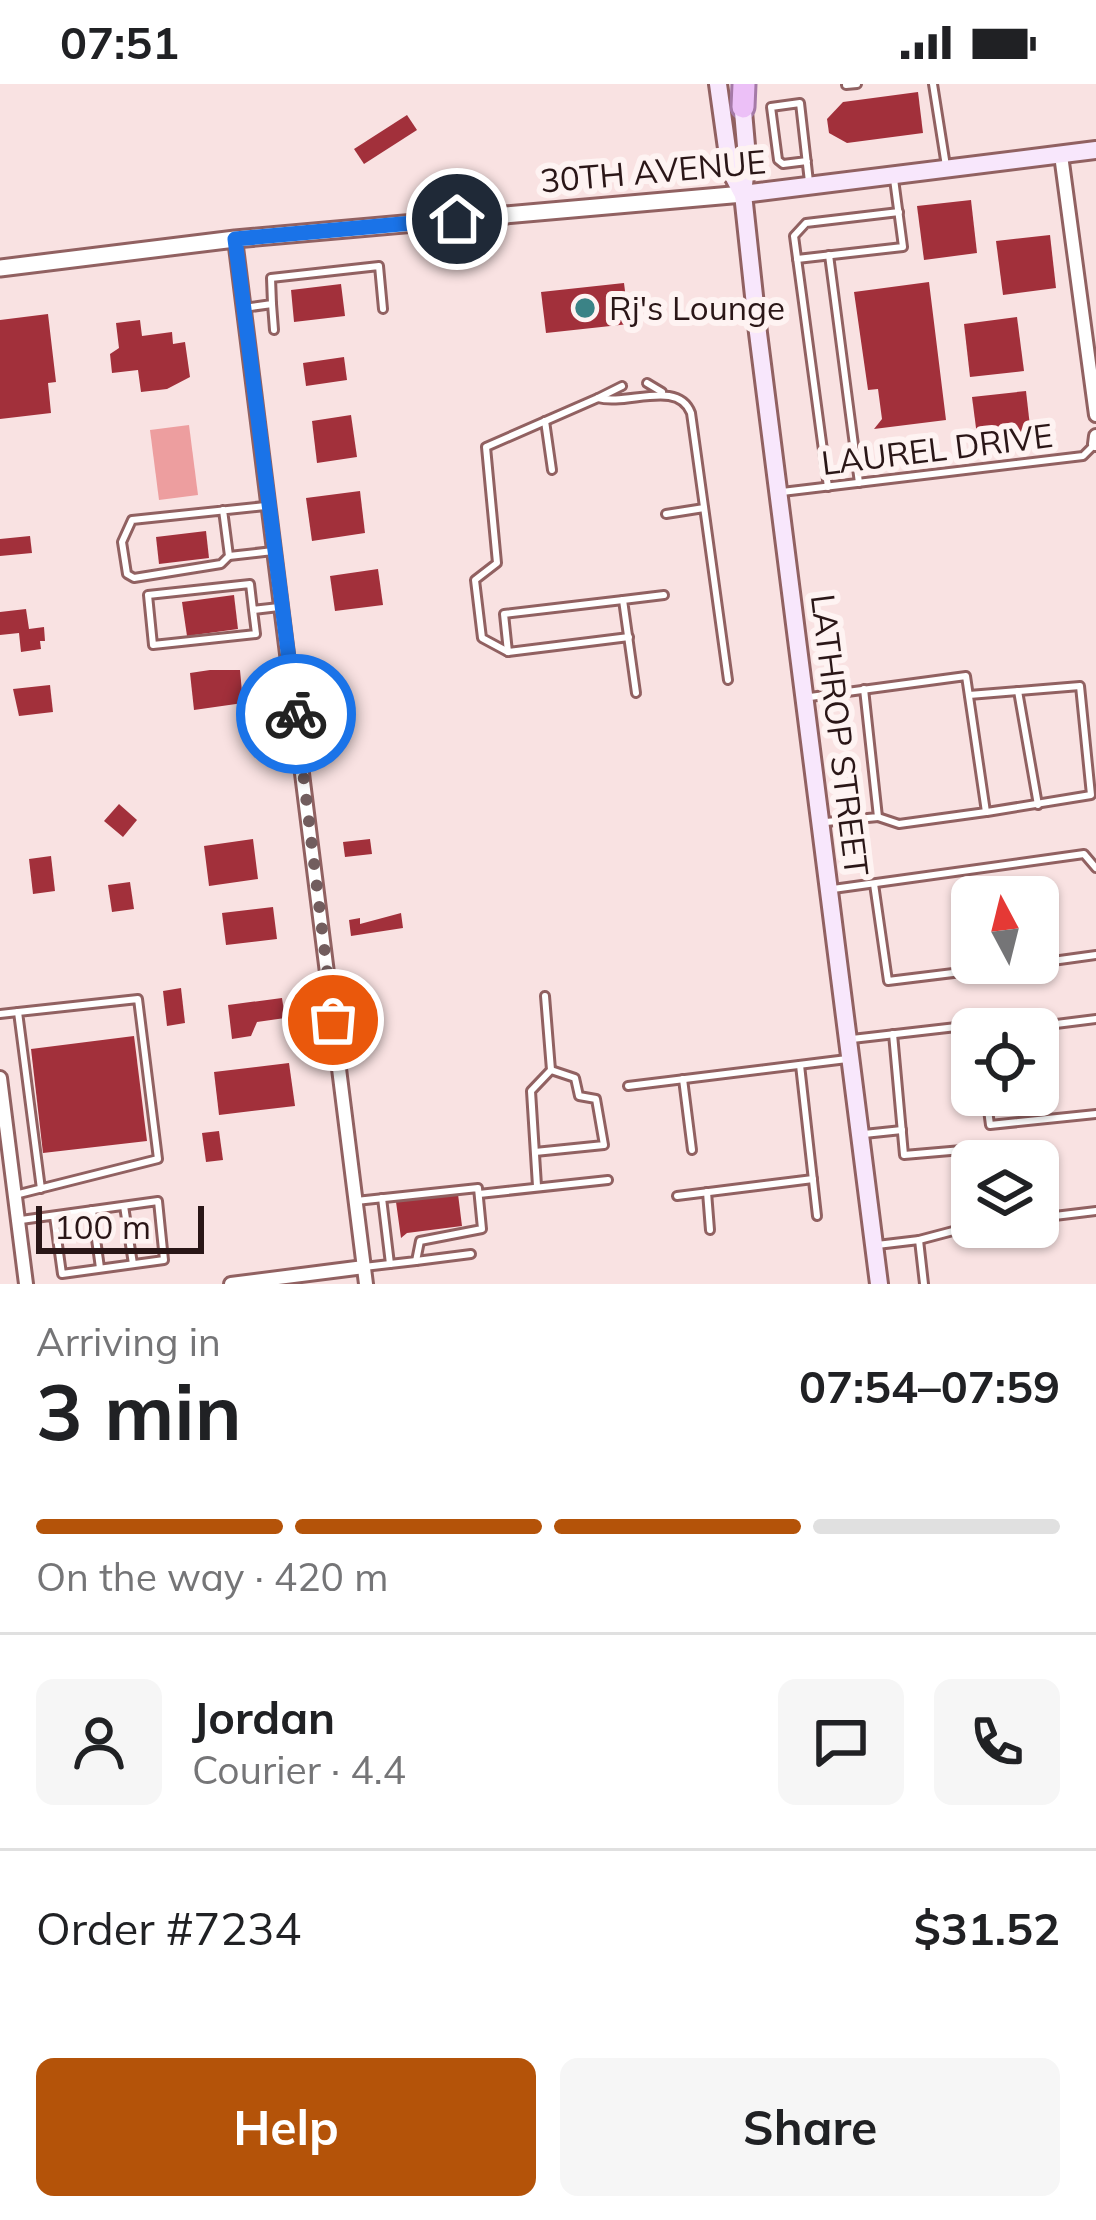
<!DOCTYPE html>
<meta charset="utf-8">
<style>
body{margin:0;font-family:Mulish,sans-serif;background:#f6f6f6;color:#202124;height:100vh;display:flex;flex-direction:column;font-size:45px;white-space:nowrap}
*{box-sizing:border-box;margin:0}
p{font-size:39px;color:#757577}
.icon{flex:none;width:66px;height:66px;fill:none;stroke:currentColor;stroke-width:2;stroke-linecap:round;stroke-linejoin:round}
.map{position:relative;height:1200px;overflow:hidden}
.drawer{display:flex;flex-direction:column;background:#fff;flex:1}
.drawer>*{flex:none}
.needle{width:78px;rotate:353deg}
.controls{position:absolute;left:951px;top:792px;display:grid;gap:24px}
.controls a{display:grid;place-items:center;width:108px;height:108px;border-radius:18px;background:#fff;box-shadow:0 3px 9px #0004;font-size:60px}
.scale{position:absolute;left:36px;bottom:30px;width:168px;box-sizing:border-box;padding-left:12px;border:6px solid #2a1617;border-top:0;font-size:33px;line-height:42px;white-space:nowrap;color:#2a1617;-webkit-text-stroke:9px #fef3f2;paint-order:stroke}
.pin{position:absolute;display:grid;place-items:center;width:102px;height:102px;color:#fff;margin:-51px;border:6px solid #fff;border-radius:50%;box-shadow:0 3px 12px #0007}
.courier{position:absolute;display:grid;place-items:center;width:120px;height:120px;margin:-60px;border:9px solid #1a73e8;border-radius:50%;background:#fff;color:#222;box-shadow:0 3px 15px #0007}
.head em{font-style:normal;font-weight:700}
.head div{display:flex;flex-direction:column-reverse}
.head{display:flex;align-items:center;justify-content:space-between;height:204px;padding:0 36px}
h1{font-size:78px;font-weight:700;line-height:90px}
.bar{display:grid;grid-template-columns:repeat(4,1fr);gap:18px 12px;align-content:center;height:144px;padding:0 36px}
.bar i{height:15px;border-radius:9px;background:#e0e0e0}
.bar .selected{background:#b45309}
.bar p{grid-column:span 4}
.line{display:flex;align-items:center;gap:30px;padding:0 36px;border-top:3px solid #e0e0e0}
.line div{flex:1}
.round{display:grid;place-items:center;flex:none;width:126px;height:126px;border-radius:18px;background:#f6f6f6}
.cta{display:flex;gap:24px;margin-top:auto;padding:24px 36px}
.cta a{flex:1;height:138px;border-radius:18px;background:#b45309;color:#fff;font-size:48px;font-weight:700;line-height:138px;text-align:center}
.cta a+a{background:#f6f6f6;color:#202124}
.status{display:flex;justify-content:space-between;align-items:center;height:84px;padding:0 60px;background:#fff;direction:ltr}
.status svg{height:33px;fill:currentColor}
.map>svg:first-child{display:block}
</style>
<div class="status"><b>07:51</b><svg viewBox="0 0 49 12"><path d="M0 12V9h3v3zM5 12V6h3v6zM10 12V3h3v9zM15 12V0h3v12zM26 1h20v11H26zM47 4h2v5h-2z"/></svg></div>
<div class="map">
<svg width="1096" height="1200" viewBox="0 0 1096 1200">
<rect width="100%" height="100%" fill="#f9e2e2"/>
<path fill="#ed9e9f" d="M 189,341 L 198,411 L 159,416 L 150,346 Z"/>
<g fill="#a2303b">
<path d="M 918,8 L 923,49 L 847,59 L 829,49 L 827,35 L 843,18 Z"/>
<path d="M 407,31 L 417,46 L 364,80 L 354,65 Z"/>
<path d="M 971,116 L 977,169 L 924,176 L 917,122 Z"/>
<path d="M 1050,151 L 1056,204 L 1003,211 L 996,157 Z"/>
<path d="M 929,198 L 946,336 L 874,345 L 882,335 L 878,305 L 868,306 L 854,208 Z"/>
<path d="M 624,199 L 629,240 L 546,249 L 541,208 Z"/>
<path d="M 341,200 L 345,232 L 294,238 L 291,206 Z"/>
<path d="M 48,230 L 56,298 L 48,299 L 51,329 L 0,335 L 0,236 Z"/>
<path d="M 1017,233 L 1024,287 L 970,293 L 964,240 Z"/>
<path d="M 140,236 L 142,252 L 172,248 L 173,260 L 185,258 L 190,293 L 167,305 L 141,308 L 138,286 L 112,289 L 110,270 L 119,264 L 116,239 Z"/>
<path d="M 344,273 L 347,296 L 306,302 L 303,279 Z"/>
<path d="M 1026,307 L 1032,360 L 979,367 L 972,313 Z"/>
<path d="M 351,331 L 357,373 L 317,379 L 312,337 Z"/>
<path d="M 360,407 L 365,449 L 312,457 L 306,414 Z"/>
<path d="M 206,447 L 209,474 L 159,480 L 156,453 Z"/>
<path d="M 30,452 L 32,469 L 0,472 L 0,455 Z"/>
<path d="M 378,485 L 383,521 L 335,527 L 330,492 Z"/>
<path d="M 234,511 L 238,545 L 187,552 L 182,518 Z"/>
<path d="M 26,525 L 29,545 L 44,543 L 45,557 L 40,557 L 41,565 L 21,568 L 19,549 L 0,551 L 0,528 Z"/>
<path d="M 210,586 L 240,586 L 243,619 L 194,626 L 190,589 Z"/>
<path d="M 50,601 L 53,628 L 19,632 L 13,605 Z"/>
<path d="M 119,720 L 137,736 L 123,753 L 104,737 Z"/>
<path d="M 253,755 L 258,795 L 209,802 L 204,762 Z"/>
<path d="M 370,755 L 372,770 L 345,773 L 343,758 Z"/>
<path d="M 51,772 L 55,807 L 33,810 L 29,775 Z"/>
<path d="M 130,798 L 134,825 L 112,828 L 108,801 Z"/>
<path d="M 273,823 L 277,855 L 226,861 L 222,829 Z"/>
<path d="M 401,829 L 403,844 L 351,852 L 349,836 L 360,834 L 360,840 Z"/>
<path d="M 181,904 L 185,939 L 167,942 L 163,907 Z"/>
<path d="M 282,914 L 285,934 L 257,938 L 251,952 L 232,955 L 228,921 Z"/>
<path d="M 134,952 L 147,1057 L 43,1069 L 31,965 Z"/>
<path d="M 289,979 L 295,1022 L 219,1031 L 214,988 Z"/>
<path d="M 219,1047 L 223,1076 L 206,1078 L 202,1049 Z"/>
<path d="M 458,1110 L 462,1142 L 407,1149 L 401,1154 L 396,1118 Z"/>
</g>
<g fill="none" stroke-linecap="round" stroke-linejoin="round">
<defs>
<g id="service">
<path d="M 933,0 L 946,82"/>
<path d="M 846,1 L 857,0"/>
<path d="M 807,77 L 783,80 L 778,76 L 771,23 L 800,19 L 809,98"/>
<path d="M 829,171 L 859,399"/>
<path d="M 797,175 L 903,163 L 894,95"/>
<path d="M 272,220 L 274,246"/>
<path d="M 244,224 L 272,220 L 271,194 L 379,182 L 383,225"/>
<path d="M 647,299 L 662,308"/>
<path d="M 598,314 L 622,302"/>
<path d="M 545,337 L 552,386"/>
<path d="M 828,403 L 794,152 L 806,139 L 899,128"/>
<path d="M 782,408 L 1083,372 L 1093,362"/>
<path d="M 223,426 L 229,472 L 221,480 L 134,494 L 127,490 L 122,458 L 132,436 L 265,422"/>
<path d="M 666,430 L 704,424"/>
<path d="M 229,472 L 273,467"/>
<path d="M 623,516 L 504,530 L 508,568 L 629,553"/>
<path d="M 253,526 L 256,550 L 153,561 L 148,511 L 250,500 L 253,526 L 279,523"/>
<path d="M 508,568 L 482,554 L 475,496 L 497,479 L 486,363 L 598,314 C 627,322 678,295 691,329 L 728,596"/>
<path d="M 1018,607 L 1038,721"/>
<path d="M 636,609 L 623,516 L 664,511"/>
<path d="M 969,611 L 1080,602 L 1091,711 L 987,728"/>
<path d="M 810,613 L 966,592 L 986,728 L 899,740 L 878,733"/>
<path d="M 826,738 L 878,733 L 864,605"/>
<path d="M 874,800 L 888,897 L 1035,879"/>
<path d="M 833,805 L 1084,770 L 1096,784"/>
<path d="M 1038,879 L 1096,871"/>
<path d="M 0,930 L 18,928"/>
<path d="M 1016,945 L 1096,935"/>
<path d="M 893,950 L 904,1071 L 962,1066"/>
<path d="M 852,955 L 965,942 L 972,945"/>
<path d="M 800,981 L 817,1132"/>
<path d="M 683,995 L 692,1066"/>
<path d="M 628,1002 L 847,975"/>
<path d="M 986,1011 L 990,1041 L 1096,1030"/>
<path d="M 864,1050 L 902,1046"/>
<path d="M 535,1068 L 604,1061 L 596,1015 L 579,1012 L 575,994 L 551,986"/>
<path d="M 537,1102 L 531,1007 L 551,986 L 545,912"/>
<path d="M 707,1108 L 710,1146"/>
<path d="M 479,1110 L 608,1096"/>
<path d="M 15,1111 L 158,1075 L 138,915 L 18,928 L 41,1105"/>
<path d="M 677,1112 L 813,1095"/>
<path d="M 382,1114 L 390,1180"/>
<path d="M 356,1117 L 478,1104 L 482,1145 L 420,1157 L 416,1177 L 364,1183"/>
<path d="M 124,1122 L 133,1180"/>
<path d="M 92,1126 L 100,1184"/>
<path d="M 1038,1134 L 1096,1127"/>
<path d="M 21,1136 L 158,1117 L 164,1176 L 62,1190 L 54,1132"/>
<path d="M 919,1156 L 972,1142"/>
<path d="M 877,1161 L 919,1156 L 924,1200"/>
<path d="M 416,1177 L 471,1170"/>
</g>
<g id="minor">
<path d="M 1061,71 L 1096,331"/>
<path d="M 235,155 L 366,1200"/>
<path d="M 1095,360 L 1096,352"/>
<path d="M 0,994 L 26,1200"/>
<path d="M 231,1200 L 364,1183"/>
</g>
<path id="tertiary" d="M 0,184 L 235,155 L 743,110"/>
<g id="secondary">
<path d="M 718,0 L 730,86 L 742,109"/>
<path d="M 742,16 L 747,73 L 743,110 L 758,249 L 879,1200"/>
<path d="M 743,110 L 1096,66"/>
</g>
<path id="trunk" d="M 743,23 L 744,0"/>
</defs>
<use href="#service" stroke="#916161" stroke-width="12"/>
<use href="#minor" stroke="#916161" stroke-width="18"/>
<use href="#tertiary" stroke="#916161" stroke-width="21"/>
<use href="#secondary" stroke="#916161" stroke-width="22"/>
<use href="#trunk" stroke="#a57aa7" stroke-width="27"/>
<use href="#service" stroke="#fff" stroke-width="6"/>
<use href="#minor" stroke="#fff" stroke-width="12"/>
<use href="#tertiary" stroke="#fff" stroke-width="15"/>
<use href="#secondary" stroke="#f8e7fc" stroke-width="16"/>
<use href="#trunk" stroke="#ecc0f7" stroke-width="21"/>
</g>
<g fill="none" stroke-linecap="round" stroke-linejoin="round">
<path stroke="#725d5e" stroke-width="12" stroke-dasharray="0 21.6" d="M 296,630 L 333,936"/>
<path stroke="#1a73e8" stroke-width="15" d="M 296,630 L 235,155 L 457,135"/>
</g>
<circle fill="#3b8386" stroke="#fef3f2" stroke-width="4.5" cx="585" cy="224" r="12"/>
<g text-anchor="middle" stroke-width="12" stroke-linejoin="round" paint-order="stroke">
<g font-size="33" fill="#2a1617" stroke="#fef3f2">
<text transform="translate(653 87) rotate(-5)" y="12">30TH AVENUE</text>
<text transform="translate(937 365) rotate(-7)" y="12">LAUREL DRIVE</text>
<text transform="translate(840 651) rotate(83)" y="12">LATHROP STREET</text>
</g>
<g font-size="33" fill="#2a1617" stroke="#fef3f2" text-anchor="start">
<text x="609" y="236">Rj's Lounge</text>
</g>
</g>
</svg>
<div class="controls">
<a><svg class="needle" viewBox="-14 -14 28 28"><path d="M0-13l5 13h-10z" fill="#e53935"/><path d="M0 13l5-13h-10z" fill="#757577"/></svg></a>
<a><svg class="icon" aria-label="locate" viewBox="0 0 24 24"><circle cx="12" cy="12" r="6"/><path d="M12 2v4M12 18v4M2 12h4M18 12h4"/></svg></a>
<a><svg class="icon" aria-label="layers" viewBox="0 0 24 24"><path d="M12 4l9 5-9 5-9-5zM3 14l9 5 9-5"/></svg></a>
</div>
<div class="scale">100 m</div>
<div class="pin" style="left:333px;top:936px;background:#ea580c"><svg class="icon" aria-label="bag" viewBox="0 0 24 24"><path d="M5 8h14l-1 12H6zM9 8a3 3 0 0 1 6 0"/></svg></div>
<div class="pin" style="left:457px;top:135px;background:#1f2937"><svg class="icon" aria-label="home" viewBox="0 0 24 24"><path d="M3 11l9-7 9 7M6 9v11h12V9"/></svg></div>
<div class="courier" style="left:296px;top:630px"><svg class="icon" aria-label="bike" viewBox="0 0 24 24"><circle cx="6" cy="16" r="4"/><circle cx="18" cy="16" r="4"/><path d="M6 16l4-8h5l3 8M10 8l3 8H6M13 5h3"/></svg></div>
</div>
<section class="drawer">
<div class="head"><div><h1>3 min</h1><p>Arriving in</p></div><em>07:54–07:59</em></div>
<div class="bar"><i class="selected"></i><i class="selected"></i><i class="selected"></i><i></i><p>On the way · 420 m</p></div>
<div class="line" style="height:216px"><a class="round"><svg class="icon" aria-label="person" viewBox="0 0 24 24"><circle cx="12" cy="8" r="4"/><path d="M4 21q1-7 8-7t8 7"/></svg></a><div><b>Jordan</b><p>Courier · 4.4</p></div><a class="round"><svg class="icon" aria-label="chat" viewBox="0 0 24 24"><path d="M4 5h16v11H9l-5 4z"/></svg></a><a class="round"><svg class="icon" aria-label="phone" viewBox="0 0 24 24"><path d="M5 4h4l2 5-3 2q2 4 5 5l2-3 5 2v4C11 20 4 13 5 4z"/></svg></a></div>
<div class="line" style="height:156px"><div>Order #7234</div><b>$31.52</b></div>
<div class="cta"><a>Help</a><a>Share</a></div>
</section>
